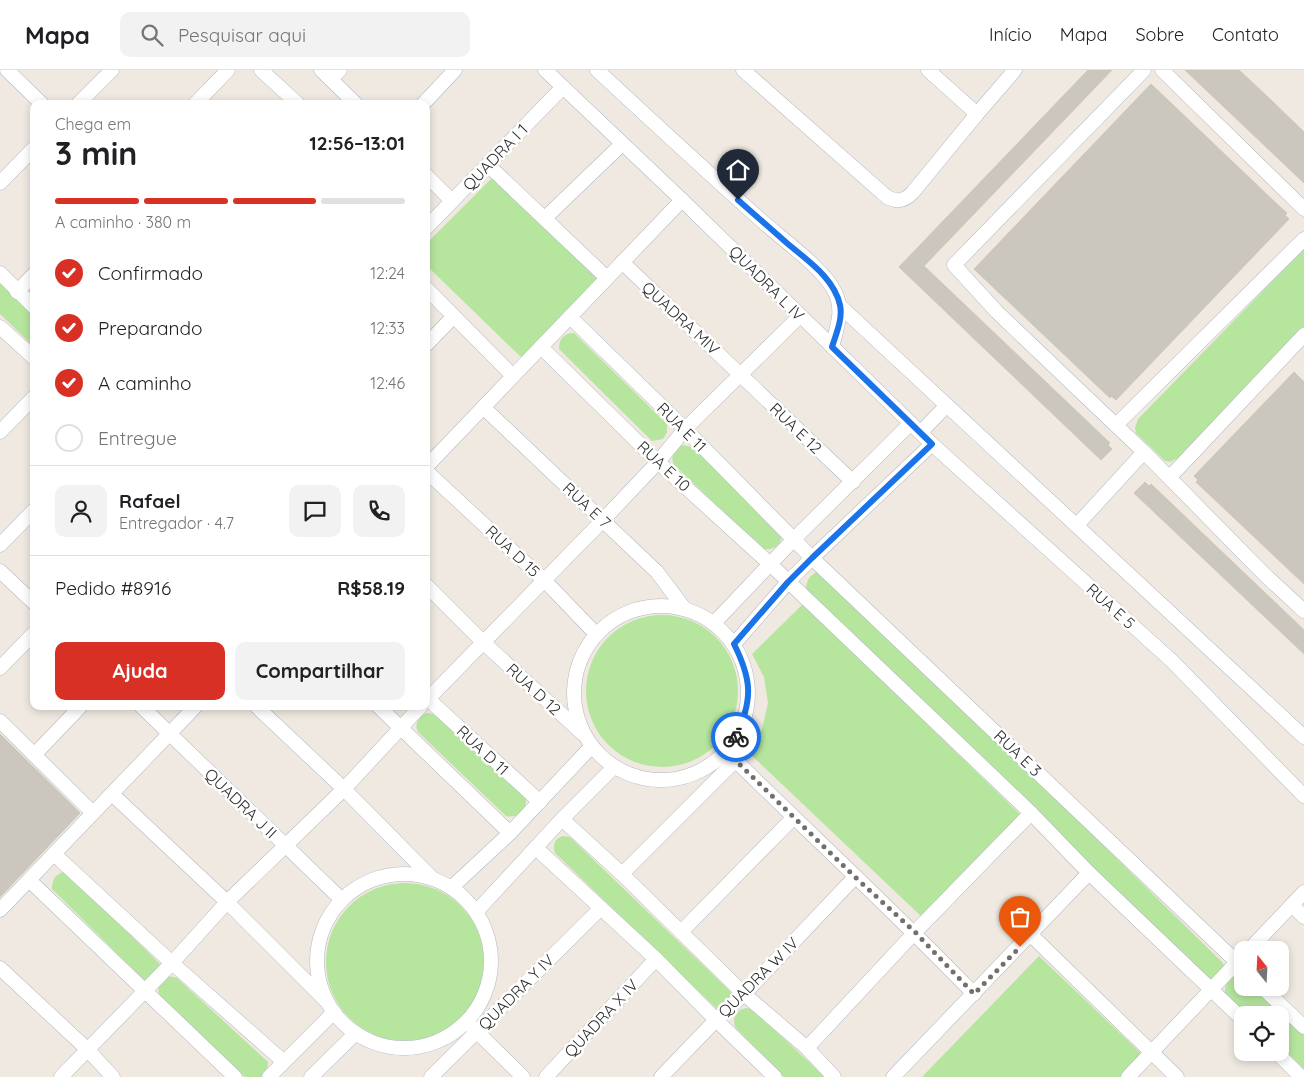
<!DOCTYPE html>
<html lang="pt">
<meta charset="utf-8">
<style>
body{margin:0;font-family:Quicksand,sans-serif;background:#f2f2f2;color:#202124;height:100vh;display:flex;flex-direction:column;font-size:19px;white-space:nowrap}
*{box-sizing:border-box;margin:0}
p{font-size:16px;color:#757577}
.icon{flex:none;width:28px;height:28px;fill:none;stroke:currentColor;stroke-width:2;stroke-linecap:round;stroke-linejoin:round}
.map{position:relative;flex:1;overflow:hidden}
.drawer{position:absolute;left:30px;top:30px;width:400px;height:610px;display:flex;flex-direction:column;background:#fff;border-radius:10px;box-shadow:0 2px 8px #0003}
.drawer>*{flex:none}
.needle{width:32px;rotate:342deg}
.buttons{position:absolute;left:1234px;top:871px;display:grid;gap:10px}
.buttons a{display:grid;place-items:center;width:55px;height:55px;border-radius:10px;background:#fff;box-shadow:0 2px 8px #0003;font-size:25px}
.pin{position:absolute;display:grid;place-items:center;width:42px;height:42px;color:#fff;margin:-51px -21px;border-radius:50% 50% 50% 0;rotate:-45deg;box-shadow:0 0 5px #0007}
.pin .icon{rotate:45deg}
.courier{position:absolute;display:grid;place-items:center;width:50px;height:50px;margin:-25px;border:4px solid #1a73e8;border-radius:50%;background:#fff;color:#222;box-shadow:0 1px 6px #0007}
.head em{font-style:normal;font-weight:700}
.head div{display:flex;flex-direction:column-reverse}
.head{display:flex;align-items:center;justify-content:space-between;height:85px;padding:0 25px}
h1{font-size:32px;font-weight:700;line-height:38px}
.bar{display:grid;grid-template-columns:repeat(4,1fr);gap:8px 5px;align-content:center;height:60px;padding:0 25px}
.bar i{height:6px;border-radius:4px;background:#e0e0e0}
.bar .active{background:#d93025}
.bar p{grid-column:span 4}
.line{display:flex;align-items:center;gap:12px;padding:0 25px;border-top:1px solid #e0e0e0}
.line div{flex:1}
.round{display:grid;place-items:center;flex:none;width:52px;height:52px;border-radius:10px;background:#f2f2f2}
ol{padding:0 25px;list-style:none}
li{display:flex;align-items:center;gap:15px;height:55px}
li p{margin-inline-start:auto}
li .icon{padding:5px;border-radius:50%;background:#d93025;color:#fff;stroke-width:4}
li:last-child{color:#757577}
li i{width:28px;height:28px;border:2px solid #e0e0e0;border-radius:50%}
.primary-button{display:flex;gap:10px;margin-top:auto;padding:10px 25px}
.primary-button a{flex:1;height:58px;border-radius:10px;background:#d93025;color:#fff;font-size:20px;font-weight:700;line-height:58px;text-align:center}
.primary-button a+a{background:#f2f2f2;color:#202124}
header{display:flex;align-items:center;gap:30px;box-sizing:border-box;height:70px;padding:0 25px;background:#fff;border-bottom:1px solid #e0e0e0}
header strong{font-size:24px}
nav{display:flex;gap:28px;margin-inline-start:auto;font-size:18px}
.search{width:350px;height:45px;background:#f2f2f2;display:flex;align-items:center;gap:12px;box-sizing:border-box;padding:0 18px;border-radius:10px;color:#757577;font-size:19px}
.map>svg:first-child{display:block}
</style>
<header>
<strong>Mapa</strong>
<div class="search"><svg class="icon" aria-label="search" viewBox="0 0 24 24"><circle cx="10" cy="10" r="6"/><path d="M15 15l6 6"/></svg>Pesquisar aqui</div>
<nav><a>Início</a><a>Mapa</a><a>Sobre</a><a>Contato</a></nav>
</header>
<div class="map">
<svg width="1304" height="1007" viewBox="0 0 1304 1007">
<rect width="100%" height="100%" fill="#efe9e1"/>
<g fill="#b6e59e">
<path d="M 495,105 L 601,208 L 522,288 L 426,195 L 426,174 Z"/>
<path d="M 1304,179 L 1304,258 L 1178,388 L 1170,392 L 1165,391 L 1136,363 L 1135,358 L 1138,349 Z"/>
<path d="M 0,213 L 34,246 L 34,277 L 0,244 Z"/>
<path d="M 574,263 L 667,354 L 667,362 L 663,369 L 652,371 L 559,279 C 559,269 564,263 574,263 Z"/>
<path d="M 683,375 L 692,377 L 782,461 C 783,473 775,481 763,479 L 674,395 C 670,386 674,378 683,375 Z"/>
<path d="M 819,501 L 824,501 L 1223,893 L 1224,897 L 1210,913 L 806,520 C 806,510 810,505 819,501 Z"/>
<path d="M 803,534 L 1022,746 L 924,849 L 747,681 L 762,659 L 768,633 L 764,607 L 752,584 Z"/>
<circle cx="662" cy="621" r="76"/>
<path d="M 427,643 L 435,644 L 526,728 C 527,740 518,749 506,746 L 418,662 C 414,654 418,646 427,643 Z"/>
<path d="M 563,766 L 570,767 L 733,924 L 733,928 L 718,940 L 555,783 C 552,775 555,768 563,766 Z"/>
<path d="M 63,802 L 67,802 L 160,894 L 161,898 L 145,911 L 52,819 C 52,810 55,805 63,802 Z"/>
<circle cx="405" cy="892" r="79"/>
<path d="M 1039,886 L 1146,988 L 1127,1007 L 922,1007 Z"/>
<path d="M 1237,905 L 1242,905 L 1242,918 L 1256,918 L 1304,964 L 1304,1002 L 1280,978 L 1280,945 L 1246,945 L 1225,924 C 1224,914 1228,909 1237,905 Z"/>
<path d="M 169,906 L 177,908 L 268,992 L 267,1001 L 263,1007 L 245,1007 L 160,926 C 156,917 160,909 169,906 Z"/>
<path d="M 747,938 L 752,939 L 825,1007 L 784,1007 L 735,957 C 732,947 737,939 747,938 Z"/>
</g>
<g fill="#cbc7bf" stroke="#cbc5ba">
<path d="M 1088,0 L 1112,0 L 924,196 L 1110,373 L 1108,375 L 1112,379 L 1101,390 L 899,197 Z"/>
<path d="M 1185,0 L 1239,0 L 1270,29 L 1304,62 L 1304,113 Z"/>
<path d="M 1151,14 L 1279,136 L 1287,143 L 1285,145 L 1289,149 L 1116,330 L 1111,326 L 1110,328 L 974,199 Z"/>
<path d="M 1294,302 L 1304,312 L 1304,514 L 1196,412 L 1198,410 L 1194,406 Z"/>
<path d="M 1145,412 L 1149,416 L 1151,414 L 1304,560 L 1304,584 L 1134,423 Z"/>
<path d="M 0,664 L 80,743 L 0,827 Z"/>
</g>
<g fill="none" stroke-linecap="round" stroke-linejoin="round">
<defs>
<g id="minor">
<path d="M 7,0 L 42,34"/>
<path d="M 261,0 L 298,34"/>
<path d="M 321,0 L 356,34"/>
<path d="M 545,0 L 682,130 L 932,374 L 1172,591 L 1304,726"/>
<path d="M 597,0 C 652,51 706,101 762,151 C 782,169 824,199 835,222 C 844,241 837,257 832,277"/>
<path d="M 743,0 L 887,127 C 898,133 906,130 913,122 L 977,44 L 1015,0"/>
<path d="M 928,0 L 977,44"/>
<path d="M 1144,0 L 954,195 L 997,242 L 1144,382 L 1264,504 L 1304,541"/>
<path d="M 1162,0 L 1304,139"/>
<path d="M 331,9 L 340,0"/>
<path d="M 78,34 L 112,0"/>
<path d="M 195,34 L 228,0"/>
<path d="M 423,34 L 455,0"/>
<path d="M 488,95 L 607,208"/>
<path d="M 426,105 L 452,131"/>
<path d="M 0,113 L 34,78"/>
<path d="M 545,148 L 622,74"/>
<path d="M 426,158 L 563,17"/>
<path d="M 622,192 L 853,412"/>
<path d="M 0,203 L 34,237"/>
<path d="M 426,218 L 513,306"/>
<path d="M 17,222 L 34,204"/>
<path d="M 840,236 L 1304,667"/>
<path d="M 570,247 L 685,359 L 812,488 L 1242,897"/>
<path d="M 0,257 L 34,288"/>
<path d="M 426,275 L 454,246"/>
<path d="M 541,277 L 658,392 L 770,494 L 1031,743 L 1089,803 L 1242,949"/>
<path d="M 483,337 L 657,502 L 684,538"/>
<path d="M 1116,355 L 1304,169"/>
<path d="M 0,362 L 34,327"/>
<path d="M 921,362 L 947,335"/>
<path d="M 426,397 L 682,130"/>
<path d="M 426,401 L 545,511 L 596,564"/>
<path d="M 1170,407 L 1304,265"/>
<path d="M 1077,455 L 1144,382"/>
<path d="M 0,475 L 34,440"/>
<path d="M 0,501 L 34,533"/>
<path d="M 426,515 L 484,573 L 582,663"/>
<circle cx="661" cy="623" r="87"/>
<path d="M 714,553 L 794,469 L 911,353"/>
<path d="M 734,574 L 788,512 L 812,488 L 932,374"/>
<path d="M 0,598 L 34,563"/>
<path d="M 426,627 L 540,732"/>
<path d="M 426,631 L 603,450 L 658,392 L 685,359 L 800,246"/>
<path d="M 141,636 L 342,830"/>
<path d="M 256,636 L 344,719 L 431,807"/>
<path d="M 378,636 L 510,763"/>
<path d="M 0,651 L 93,743"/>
<path d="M 727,682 C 809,763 894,841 974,924"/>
<path d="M 34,685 L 81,636"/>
<path d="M 112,724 L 227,832 L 325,930"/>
<path d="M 562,749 L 622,804 L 744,924 L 807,978 L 834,1007"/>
<path d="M 536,778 L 656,889 L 716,950 L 775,1007"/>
<path d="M 54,784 L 172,893 L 283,991"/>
<path d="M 622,804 L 735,691"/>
<circle cx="404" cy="891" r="87"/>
<path d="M 29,810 L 235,1007"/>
<path d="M 452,817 L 510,763 L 592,676"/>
<path d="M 1292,835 L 1304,847"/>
<path d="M 0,840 L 196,636"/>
<path d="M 477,841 L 562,749 L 614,697"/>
<path d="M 681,862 L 793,748"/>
<path d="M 1031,865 L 1177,1007"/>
<path d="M 1249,880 L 1304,822"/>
<path d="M 0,898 L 87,979 L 113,1007"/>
<path d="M 1263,918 L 1304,957"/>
<path d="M 470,955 L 523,1007"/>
<path d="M 807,978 L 915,862 L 1031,743"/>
<path d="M 1276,982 L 1301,1007"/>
<path d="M 61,1007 L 172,893 L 227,832 L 344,719 L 421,636"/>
<path d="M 269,1007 L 334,942"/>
<path d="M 311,1007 L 356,963"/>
<path d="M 431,1007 L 601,838"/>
<path d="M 546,1007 L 656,889"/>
<path d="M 661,1007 L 716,950 L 744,924 L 855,807"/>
<path d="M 893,1007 L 1089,803"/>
<path d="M 1128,1007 L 1242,887"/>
</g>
</defs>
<use href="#minor" stroke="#b4b7c1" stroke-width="15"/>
<use href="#minor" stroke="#fff" stroke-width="14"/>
</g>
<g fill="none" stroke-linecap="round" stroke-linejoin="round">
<path stroke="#726f6d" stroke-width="5" stroke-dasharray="0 9" d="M 736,667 L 727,682 L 855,807 L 915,862 L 974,924 L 1020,877"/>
<path stroke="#1a73e8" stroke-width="6" d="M 736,667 C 753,629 752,610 734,574 L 788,512 L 812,488 L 932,374 L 832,277 C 836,264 843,249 840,235 C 834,208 808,191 788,174 C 771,159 755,145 738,130"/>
</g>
<g text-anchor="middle" stroke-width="5" stroke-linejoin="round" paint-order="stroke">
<g font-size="16" fill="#2e2e2e" stroke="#fff">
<text transform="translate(495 87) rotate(-46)" y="6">QUADRA I 1</text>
<text transform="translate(767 213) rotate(45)" y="6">QUADRA L IV</text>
<text transform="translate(681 248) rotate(43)" y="6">QUADRA MIV</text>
<text transform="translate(682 357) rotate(45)" y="6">RUA E 11</text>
<text transform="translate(796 358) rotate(44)" y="6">RUA E 12</text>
<text transform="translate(664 396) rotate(43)" y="6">RUA E 10</text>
<text transform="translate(587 435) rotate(43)" y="6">RUA E 7</text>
<text transform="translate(513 481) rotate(43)" y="6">RUA D 15</text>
<text transform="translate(1111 536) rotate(42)" y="6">RUA E 5</text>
<text transform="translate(534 619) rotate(43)" y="6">RUA D 12</text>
<text transform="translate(483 680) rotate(43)" y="6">RUA D 11</text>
<text transform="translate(1018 683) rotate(44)" y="6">RUA E 3</text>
<text transform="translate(241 733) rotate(44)" y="6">QUADRA J II</text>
<text transform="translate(758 907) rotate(-45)" y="6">QUADRA W IV</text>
<text transform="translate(516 922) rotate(-45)" y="6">QUADRA Y IV</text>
<text transform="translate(601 948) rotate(-47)" y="6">QUADRA X IV</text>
</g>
</g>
</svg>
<div class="buttons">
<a><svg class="needle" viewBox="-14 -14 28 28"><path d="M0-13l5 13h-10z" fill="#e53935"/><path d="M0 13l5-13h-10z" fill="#757577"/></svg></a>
<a><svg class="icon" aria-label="locate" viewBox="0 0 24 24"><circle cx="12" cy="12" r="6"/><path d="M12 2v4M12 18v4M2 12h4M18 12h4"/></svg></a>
</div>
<div class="pin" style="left:1020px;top:877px;background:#ea580c"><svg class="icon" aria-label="bag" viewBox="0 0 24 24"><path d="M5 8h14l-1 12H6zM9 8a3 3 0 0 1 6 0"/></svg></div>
<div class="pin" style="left:738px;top:130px;background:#1f2937"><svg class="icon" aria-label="home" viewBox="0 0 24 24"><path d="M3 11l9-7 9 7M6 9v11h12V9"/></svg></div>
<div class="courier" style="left:736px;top:667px"><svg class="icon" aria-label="bike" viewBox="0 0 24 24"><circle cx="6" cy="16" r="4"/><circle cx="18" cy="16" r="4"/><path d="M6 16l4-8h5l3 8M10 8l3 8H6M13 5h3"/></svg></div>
<section class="drawer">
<div class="head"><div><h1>3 min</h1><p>Chega em</p></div><em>12:56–13:01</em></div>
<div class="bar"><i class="active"></i><i class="active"></i><i class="active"></i><i></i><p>A caminho · 380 m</p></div>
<ol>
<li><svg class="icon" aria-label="check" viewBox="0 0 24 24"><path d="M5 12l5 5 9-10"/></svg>Confirmado<p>12:24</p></li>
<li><svg class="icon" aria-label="check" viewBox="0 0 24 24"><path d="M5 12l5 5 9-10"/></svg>Preparando<p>12:33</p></li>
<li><svg class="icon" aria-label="check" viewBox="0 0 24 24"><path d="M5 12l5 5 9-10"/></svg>A caminho<p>12:46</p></li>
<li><i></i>Entregue</li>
</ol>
<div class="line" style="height:90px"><a class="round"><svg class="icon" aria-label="person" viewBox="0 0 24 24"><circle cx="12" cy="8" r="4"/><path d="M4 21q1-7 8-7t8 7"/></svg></a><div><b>Rafael</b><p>Entregador · 4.7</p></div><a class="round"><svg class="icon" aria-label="chat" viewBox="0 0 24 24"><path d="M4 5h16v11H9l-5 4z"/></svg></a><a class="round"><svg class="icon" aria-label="phone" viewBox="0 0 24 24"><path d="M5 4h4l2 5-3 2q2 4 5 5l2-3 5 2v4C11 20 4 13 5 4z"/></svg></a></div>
<div class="line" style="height:65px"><div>Pedido #8916</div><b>R$58.19</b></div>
<div class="primary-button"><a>Ajuda</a><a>Compartilhar</a></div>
</section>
</div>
